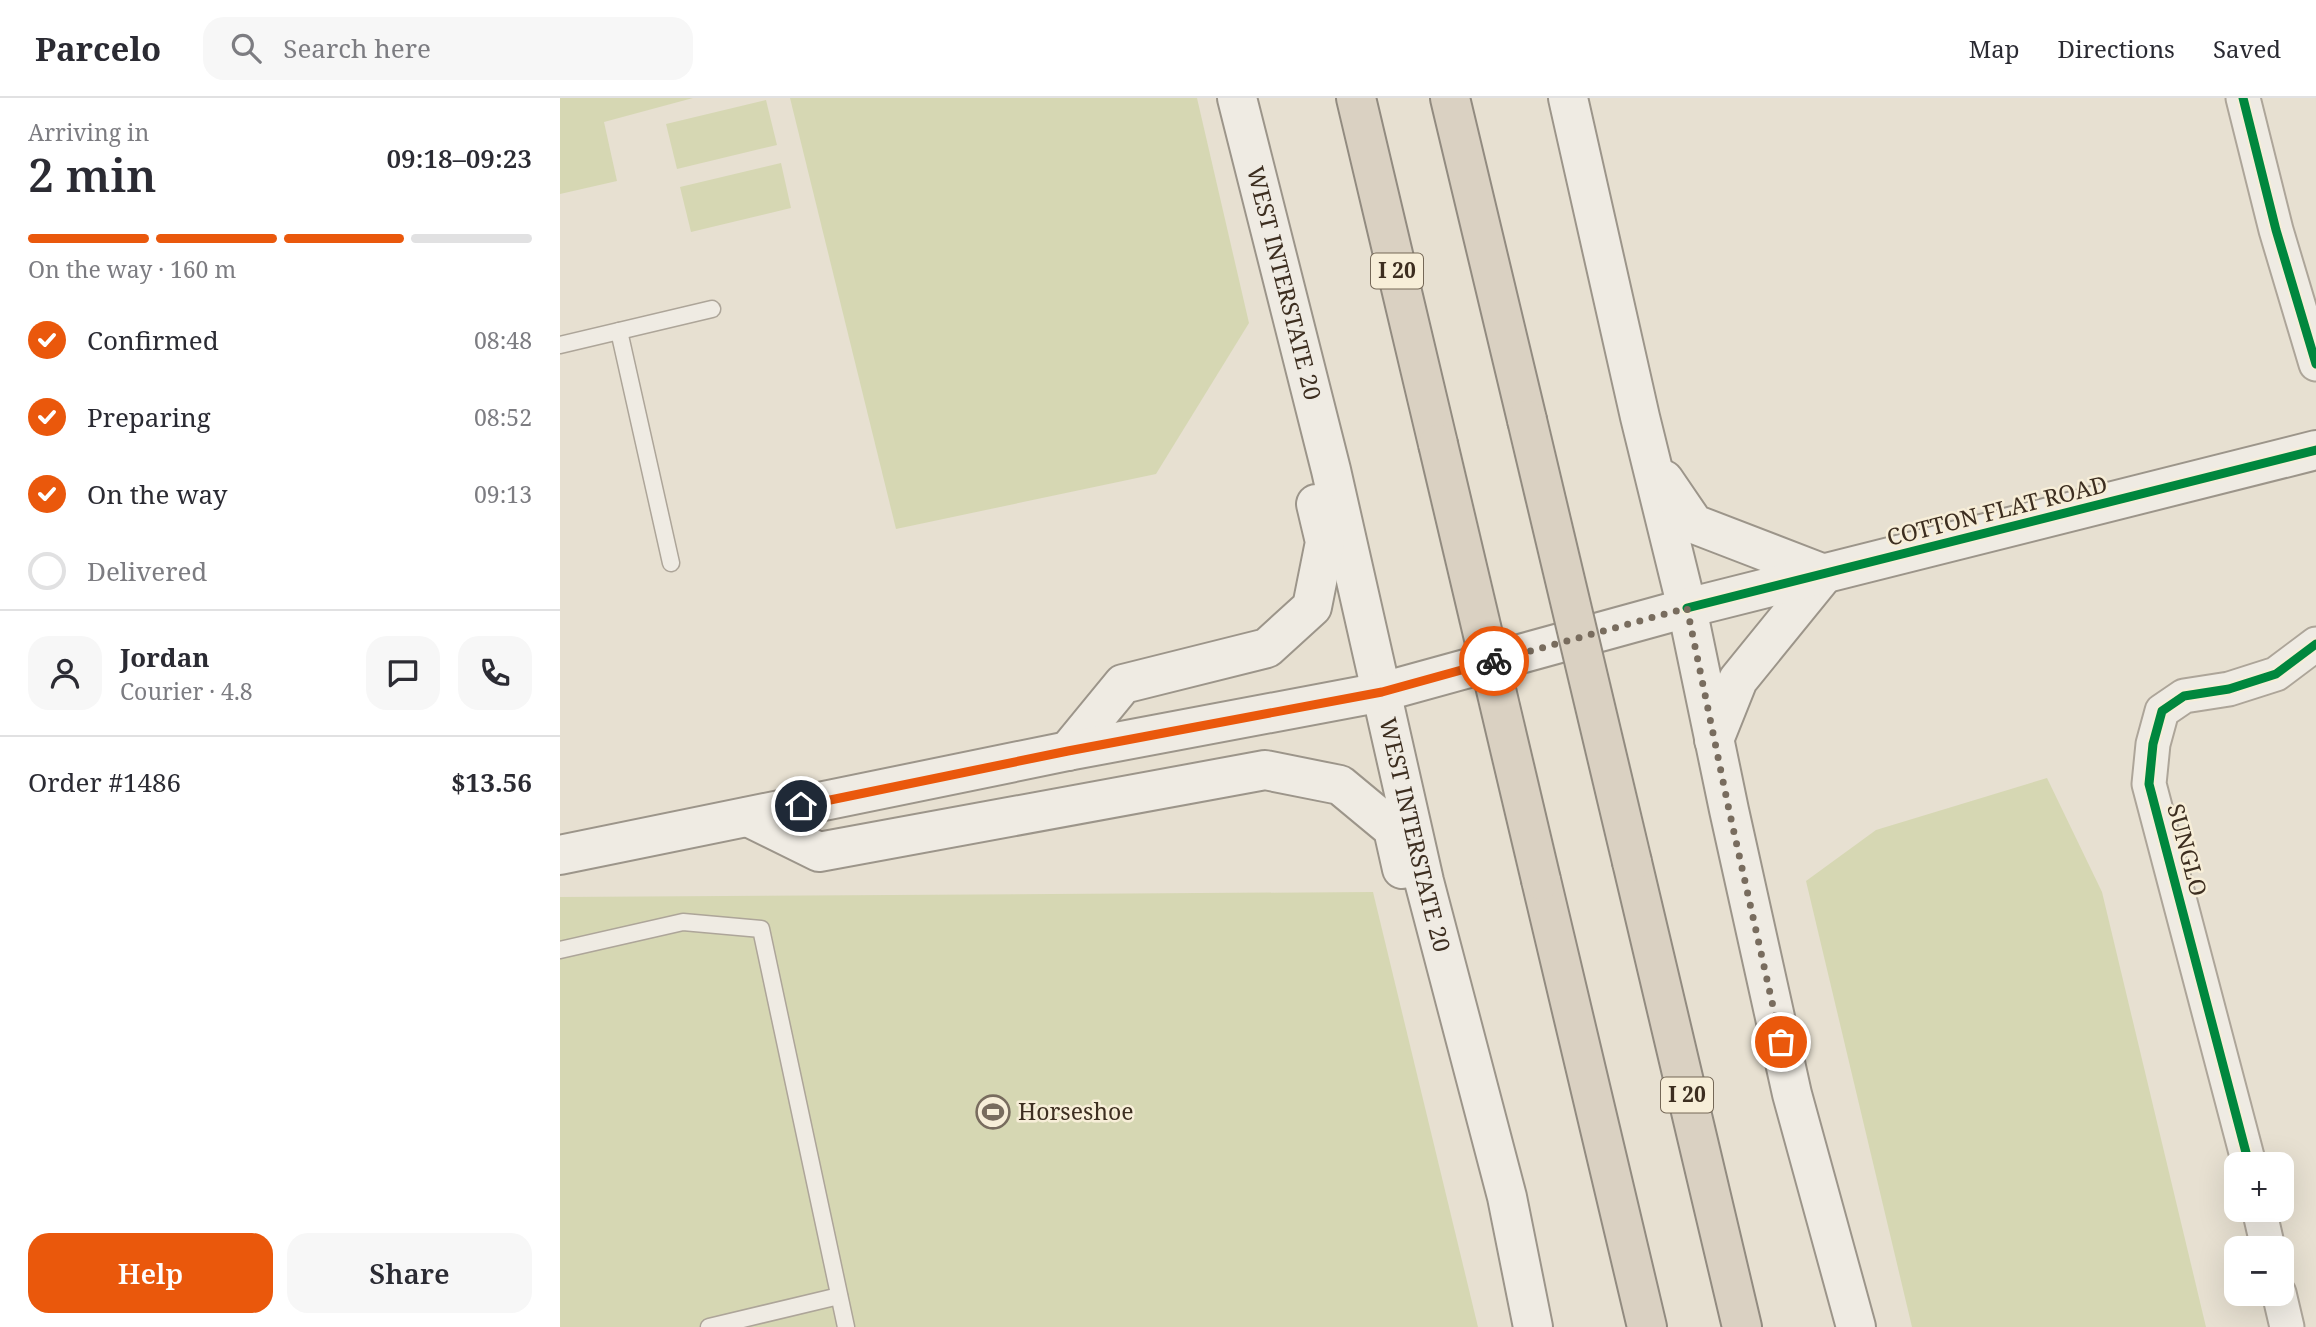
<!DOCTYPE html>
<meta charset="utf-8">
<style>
body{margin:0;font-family:"Noto Serif",serif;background:#f7f7f7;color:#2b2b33;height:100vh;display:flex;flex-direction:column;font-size:26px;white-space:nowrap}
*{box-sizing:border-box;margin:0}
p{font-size:23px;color:#7c7c81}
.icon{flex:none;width:38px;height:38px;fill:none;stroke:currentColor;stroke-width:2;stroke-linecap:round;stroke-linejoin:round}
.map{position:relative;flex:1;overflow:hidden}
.sheet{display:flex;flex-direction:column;background:#fff;width:560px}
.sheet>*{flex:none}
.controls{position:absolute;left:1664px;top:1054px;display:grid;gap:14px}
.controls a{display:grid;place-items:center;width:70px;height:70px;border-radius:14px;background:#fff;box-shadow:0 7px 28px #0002;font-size:35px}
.pin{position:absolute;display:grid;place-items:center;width:60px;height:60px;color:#fff;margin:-30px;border:4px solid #fff;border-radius:50%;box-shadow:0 2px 7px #0007}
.courier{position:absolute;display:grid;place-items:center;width:70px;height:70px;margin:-35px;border:5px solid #ea580c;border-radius:50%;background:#fff;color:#222;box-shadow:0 2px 9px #0007}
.overview em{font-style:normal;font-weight:600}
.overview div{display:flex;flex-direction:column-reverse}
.overview{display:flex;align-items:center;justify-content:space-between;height:119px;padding:0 28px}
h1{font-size:46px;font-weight:600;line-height:52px}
.bar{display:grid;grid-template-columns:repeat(4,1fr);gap:10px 7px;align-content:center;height:84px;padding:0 28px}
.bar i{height:9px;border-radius:5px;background:#e1e1e2}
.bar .active{background:#ea580c}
.bar p{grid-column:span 4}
.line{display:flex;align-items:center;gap:18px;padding:0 28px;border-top:2px solid #e1e1e2}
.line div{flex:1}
.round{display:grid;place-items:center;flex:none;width:74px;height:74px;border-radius:21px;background:#f7f7f7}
ol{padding:0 28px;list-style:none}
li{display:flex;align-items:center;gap:21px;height:77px}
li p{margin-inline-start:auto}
li .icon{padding:7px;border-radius:50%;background:#ea580c;color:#fff;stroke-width:4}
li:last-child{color:#7c7c81}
li i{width:38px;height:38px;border:4px solid #e1e1e2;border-radius:50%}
.button{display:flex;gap:14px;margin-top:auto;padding:14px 28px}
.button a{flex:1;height:80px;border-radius:21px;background:#ea580c;color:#fff;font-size:28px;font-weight:600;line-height:80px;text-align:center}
.button a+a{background:#f7f7f7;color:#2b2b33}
header{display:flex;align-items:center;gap:42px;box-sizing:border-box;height:98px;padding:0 35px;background:#fff;border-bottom:2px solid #e1e1e2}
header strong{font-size:33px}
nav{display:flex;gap:38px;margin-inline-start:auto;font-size:24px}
.search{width:490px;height:63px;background:#f7f7f7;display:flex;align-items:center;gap:18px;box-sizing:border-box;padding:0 24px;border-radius:21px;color:#7c7c81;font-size:26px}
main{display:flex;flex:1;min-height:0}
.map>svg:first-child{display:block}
</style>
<header>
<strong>Parcelo</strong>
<div class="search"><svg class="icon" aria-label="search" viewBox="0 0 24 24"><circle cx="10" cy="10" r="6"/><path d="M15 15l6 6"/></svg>Search here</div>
<nav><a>Map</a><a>Directions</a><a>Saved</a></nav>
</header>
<main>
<section class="sheet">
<div class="overview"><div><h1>2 min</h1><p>Arriving in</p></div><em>09:18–09:23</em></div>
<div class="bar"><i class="active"></i><i class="active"></i><i class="active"></i><i></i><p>On the way · 160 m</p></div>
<ol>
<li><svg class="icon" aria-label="check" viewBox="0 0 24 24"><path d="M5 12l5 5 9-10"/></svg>Confirmed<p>08:48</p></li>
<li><svg class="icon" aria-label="check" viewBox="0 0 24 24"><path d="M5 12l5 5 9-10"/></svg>Preparing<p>08:52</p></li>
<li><svg class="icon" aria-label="check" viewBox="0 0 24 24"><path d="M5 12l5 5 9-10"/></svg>On the way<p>09:13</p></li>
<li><i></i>Delivered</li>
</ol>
<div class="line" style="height:126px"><a class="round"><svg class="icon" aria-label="person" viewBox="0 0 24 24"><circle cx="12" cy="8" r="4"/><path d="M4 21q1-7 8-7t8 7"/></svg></a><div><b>Jordan</b><p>Courier · 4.8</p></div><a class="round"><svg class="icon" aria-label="chat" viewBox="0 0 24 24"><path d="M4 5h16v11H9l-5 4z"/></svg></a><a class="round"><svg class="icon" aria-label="phone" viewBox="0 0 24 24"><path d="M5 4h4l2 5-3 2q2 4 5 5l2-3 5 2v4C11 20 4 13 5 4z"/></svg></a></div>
<div class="line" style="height:91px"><div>Order #1486</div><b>$13.56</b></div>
<div class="button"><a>Help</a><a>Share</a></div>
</section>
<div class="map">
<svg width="1756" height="1229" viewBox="0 0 1756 1229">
<rect width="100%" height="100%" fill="#e7e0d1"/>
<g fill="#d6d7b3">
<path d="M 0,0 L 133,0 L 44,24 L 57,83 L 0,96 Z"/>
<path d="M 230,0 L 637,0 L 689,225 L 596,376 L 336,431 Z"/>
<path d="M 206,2 L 217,47 L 117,71 L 106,26 Z"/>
<path d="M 221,65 L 231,110 L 131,134 L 120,89 Z"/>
<path d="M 1487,680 L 1542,794 L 1646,1229 L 1352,1229 L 1246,783 L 1316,732 Z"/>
<path d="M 813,794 L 918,1229 L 0,1229 L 0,799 Z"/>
</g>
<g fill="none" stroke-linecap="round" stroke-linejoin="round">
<defs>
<g id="lane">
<path d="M 59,233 L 111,465"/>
<path d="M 0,247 L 152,211"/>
<path d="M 0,852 L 123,824 L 201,831 L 286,1229"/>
<path d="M 149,1229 L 279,1198"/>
</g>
<g id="street">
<path d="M 1683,0 L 1716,132 L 1756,266"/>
<path d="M 1689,1066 L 1589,686 L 1593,646 L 1602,613 L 1624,598 L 1669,591 L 1716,576 L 1756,546"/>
<path d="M 1699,1111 L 1708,1150"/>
<path d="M 1719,1195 L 1727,1229"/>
</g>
<g id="secondary">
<path id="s1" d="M 677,0 L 771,372 L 864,783 L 947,1099 L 973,1229"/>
<path d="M 1008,0 L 1080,319 L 1127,510 L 1169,712 L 1232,996 L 1296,1229"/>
<path d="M 1104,382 L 1134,426 L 1264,476 L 1178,582 L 1154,642"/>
<path d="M 508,653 L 563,586 L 707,550 L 752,509 L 765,444 L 756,406"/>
<path d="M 188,719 L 259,754 L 705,672 L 780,687 L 833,731 L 842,771"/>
<path d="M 0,757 L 508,653 L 822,594 L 1127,510 L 1756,352"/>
</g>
<g id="highway">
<path d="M 796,0 L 878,346"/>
<path d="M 890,0 L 967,322"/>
<path d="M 1072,764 L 1182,1229"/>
<path d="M 981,782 L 1087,1229"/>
</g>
</defs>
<use href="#lane" stroke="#ada599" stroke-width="19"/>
<use href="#street" stroke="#ada599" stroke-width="37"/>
<use href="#secondary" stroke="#9c958a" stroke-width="42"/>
<use href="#highway" stroke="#928b80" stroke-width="42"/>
<use href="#lane" stroke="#efebe3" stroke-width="16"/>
<use href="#street" stroke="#efebe3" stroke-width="33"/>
<use href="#secondary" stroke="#efebe3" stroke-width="38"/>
<use href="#highway" stroke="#dad1c2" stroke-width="38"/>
<defs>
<g id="highway-bridge">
<path d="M 967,322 L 1072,764"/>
<path d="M 878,346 L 981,782"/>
</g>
</defs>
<use href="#highway-bridge" stroke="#928b80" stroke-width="42" stroke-linecap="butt"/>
<use href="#highway-bridge" stroke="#dad1c2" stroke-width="38"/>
<defs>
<g id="cycleway">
<path d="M 1683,0 L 1716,132 L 1756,266"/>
<path d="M 1127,510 L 1756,352"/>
<path d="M 1689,1066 L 1589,686 L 1593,646 L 1602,613 L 1624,598 L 1669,591 L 1716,576 L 1756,546"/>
</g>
</defs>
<use href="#cycleway" stroke="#f7eed8" stroke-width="13"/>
<use href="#cycleway" stroke="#00873e" stroke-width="9"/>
</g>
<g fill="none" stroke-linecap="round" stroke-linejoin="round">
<path stroke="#786c5e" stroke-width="7" stroke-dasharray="0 12.6" d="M 934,563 L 1127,510 L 1169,712 L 1221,944"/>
<path stroke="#ea580c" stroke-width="9" d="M 241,708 L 508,653 L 822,594 L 934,563"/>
</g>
<defs>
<symbol id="stadium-ring" viewBox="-11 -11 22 22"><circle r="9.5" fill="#f7eed8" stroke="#786c5e" stroke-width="1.5"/><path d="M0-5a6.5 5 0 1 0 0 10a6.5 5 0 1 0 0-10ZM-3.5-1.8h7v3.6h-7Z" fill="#786c5e"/></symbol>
</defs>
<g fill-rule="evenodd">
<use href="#stadium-ring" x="414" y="995" width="38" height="38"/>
</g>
<g text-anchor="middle" stroke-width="5" stroke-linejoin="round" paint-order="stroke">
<g fill="#f7eed8" stroke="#756857" stroke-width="2">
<rect x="811" y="155.5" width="52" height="35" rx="5"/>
<rect x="1101" y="979.5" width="52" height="35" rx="5"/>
</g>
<g font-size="21" font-weight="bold" fill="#3d2e20">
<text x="837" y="180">I 20</text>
<text x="1127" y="1004">I 20</text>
</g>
<g font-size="23" fill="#3d2e20" stroke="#f7eed8">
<text dy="8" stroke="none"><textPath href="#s1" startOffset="191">WEST INTERSTATE 20</textPath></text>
<text transform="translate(1437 413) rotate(-14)" y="8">COTTON FLAT ROAD</text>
<text dy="8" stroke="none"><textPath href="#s1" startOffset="758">WEST INTERSTATE 20</textPath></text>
<text transform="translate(1627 752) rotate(75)" y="8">SUNGLO</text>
</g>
<g font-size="23" fill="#3d2e20" stroke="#f7eed8" text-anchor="start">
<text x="458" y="1022">Horseshoe</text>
</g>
</g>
</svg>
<div class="controls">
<a>+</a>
<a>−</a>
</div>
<div class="pin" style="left:1221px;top:944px;background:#ea580c"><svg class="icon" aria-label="bag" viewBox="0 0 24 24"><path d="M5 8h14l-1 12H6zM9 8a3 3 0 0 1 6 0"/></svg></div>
<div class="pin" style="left:241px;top:708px;background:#1f2937"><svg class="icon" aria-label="home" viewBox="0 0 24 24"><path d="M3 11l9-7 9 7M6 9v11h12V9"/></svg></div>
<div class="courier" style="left:934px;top:563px"><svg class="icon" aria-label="bike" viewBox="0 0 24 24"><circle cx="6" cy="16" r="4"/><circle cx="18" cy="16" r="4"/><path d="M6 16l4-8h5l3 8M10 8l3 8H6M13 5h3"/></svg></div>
</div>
</main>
